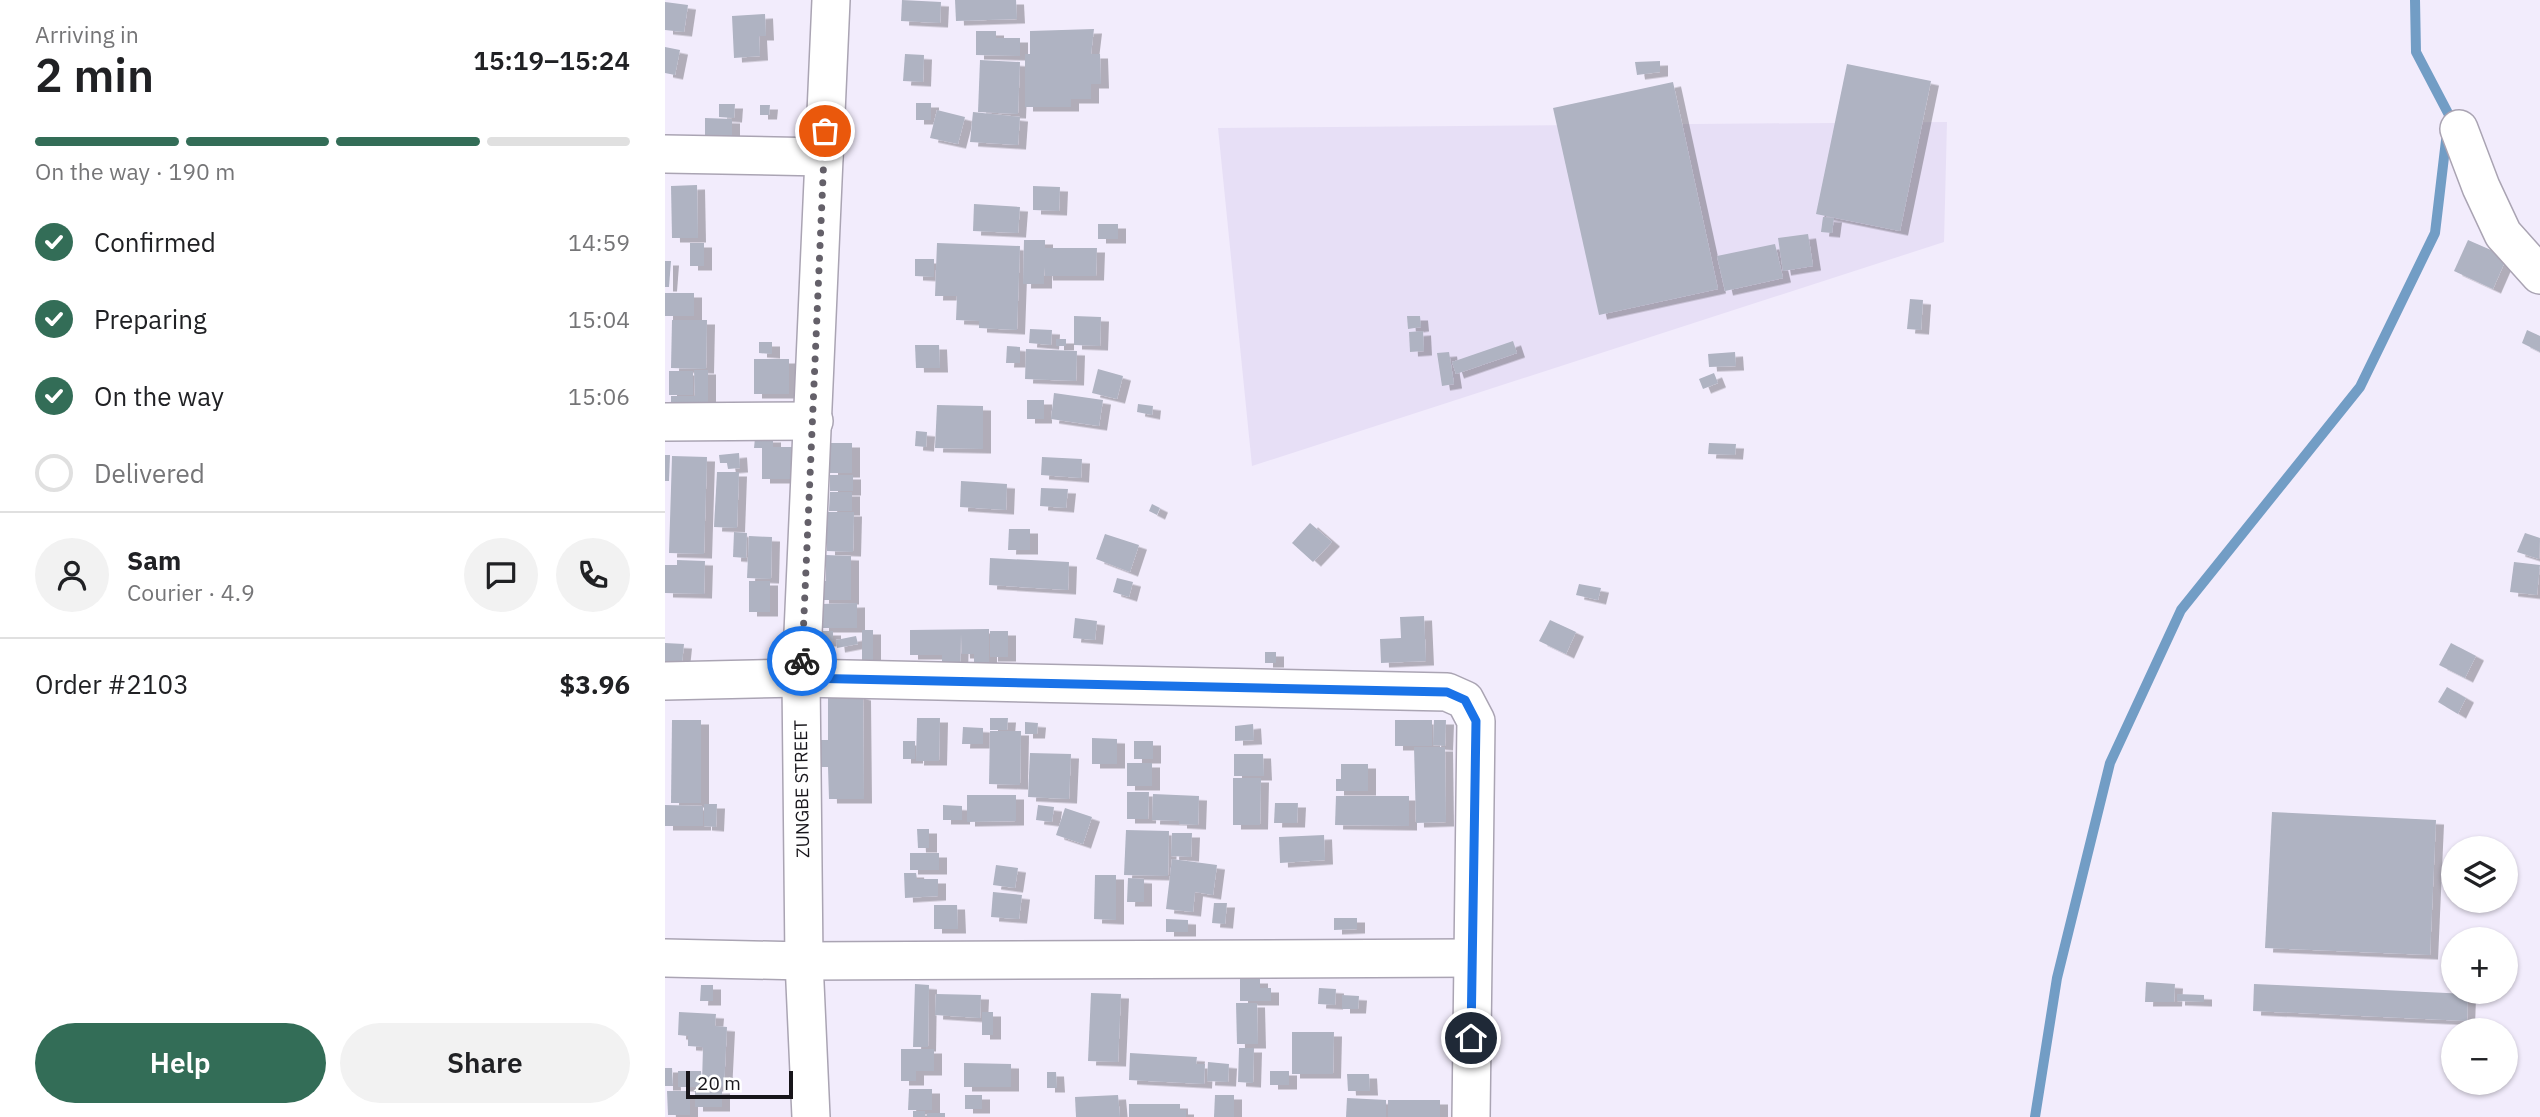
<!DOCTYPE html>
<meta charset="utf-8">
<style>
body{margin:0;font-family:"IBM Plex Sans",sans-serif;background:#f2f2f2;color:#202124;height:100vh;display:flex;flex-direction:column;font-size:26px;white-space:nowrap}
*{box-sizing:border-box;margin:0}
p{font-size:23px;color:#757577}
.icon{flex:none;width:38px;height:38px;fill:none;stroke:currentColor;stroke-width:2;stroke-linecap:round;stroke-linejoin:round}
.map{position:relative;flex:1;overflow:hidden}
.panel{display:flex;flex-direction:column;background:#fff;width:665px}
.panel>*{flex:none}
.buttons{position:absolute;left:1776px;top:836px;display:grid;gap:14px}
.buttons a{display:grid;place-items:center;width:77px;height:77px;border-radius:50%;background:#fff;box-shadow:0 2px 5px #0004;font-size:35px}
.scale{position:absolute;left:21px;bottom:18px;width:107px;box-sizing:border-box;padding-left:7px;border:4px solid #17151a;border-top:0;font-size:19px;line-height:24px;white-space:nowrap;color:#17151a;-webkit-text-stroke:5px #fff;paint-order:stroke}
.pin{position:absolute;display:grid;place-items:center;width:60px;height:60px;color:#fff;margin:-30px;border:4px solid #fff;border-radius:50%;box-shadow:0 2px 7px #0007}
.courier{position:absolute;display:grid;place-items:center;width:70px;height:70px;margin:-35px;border:5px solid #1a73e8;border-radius:50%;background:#fff;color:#222;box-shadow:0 2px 9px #0007}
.headline em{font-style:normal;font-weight:600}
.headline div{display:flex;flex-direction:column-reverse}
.headline{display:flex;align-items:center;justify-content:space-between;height:119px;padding:0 35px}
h1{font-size:46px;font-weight:600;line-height:52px}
.bar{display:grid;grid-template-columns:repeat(4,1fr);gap:10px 7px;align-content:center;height:84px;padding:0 35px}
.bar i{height:9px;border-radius:5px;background:#e0e0e0}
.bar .current{background:#336d57}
.bar p{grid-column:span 4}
.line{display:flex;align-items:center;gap:18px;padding:0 35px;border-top:2px solid #e0e0e0}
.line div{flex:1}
.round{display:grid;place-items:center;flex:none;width:74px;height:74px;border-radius:37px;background:#f2f2f2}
ol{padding:0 35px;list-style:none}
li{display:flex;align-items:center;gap:21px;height:77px}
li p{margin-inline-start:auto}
li .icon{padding:7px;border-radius:50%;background:#336d57;color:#fff;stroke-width:4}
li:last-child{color:#757577}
li i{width:38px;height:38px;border:4px solid #e0e0e0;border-radius:50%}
.cta{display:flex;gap:14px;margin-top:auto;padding:14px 35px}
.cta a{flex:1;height:80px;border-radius:42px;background:#336d57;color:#fff;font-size:28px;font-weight:600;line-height:80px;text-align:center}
.cta a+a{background:#f2f2f2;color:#202124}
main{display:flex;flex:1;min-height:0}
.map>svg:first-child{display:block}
</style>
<main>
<section class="panel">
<div class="headline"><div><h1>2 min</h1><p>Arriving in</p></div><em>15:19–15:24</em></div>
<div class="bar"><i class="current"></i><i class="current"></i><i class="current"></i><i></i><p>On the way · 190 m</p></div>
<ol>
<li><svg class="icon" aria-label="check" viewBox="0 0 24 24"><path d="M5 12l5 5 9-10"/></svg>Confirmed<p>14:59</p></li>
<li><svg class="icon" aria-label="check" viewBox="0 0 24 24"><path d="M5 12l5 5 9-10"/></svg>Preparing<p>15:04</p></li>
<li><svg class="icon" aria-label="check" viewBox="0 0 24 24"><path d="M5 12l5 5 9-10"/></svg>On the way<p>15:06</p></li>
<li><i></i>Delivered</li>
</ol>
<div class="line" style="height:126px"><a class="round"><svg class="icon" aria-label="person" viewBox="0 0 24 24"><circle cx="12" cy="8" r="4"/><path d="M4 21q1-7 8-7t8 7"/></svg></a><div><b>Sam</b><p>Courier · 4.9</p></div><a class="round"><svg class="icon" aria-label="chat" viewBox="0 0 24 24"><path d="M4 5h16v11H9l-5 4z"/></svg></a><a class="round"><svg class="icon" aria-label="phone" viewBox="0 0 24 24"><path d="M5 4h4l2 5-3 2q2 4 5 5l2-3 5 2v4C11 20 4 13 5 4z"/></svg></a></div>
<div class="line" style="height:91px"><div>Order #2103</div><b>$3.96</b></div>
<div class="cta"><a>Help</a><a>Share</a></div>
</section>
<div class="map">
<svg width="1875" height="1117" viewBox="0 0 1875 1117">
<defs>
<filter id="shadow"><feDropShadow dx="8" dy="4.5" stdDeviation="0" flood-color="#0004"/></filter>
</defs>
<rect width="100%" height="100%" fill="#f2ecfc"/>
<path fill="#e7dff6" d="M 1282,122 L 1279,242 L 587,466 L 553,128 Z"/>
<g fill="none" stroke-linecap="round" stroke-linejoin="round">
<path stroke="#729dc5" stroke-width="10" d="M 1370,1117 L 1392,978 L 1445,763 L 1516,610 L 1695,387 L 1770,233 L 1784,115 L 1751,52 L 1750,0"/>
</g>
<g fill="#afb3c2" filter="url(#shadow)">
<path d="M 237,0 L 276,2 L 275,23 L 236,21 Z"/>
<path d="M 290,0 L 351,0 L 352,19 L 291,21 Z"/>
<path d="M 0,2 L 23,5 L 19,32 L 0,30 Z"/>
<path d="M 100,14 L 101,36 L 94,36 L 95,56 L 69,58 L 67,16 Z"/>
<path d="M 429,29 L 426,54 L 435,54 L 436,84 L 426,84 L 426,99 L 406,99 L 406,107 L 360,107 L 360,54 L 365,54 L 365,31 Z"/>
<path d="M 311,31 L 331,31 L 331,38 L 355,38 L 355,56 L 311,55 Z"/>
<path d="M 0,47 L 15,50 L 10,75 L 0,73 Z"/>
<path d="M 240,54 L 259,55 L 258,82 L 238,81 Z"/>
<path d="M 315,60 L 355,62 L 353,114 L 313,112 Z"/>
<path d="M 995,61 L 995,72 L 972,75 L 970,62 Z"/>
<path d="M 1182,64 L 1266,81 L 1235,231 L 1151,214 Z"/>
<path d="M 1008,82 L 1053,289 L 934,315 L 888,108 Z"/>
<rect x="251" y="103" width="15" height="17"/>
<path d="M 54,104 L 70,104 L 69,118 L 54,117 Z"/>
<path d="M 95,105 L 105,105 L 104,115 L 95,115 Z"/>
<path d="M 272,110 L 300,117 L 293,144 L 265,138 Z"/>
<path d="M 308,112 L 355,117 L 353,145 L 305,142 Z"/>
<path d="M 40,118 L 67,119 L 67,139 L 40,139 Z"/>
<path d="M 32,185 L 33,238 L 7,238 L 6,186 Z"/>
<path d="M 368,186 L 395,187 L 394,211 L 368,210 Z"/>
<path d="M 309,204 L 355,207 L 353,233 L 308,231 Z"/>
<path d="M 1158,217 L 1169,218 L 1167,233 L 1156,232 Z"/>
<rect x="433" y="224" width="20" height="15"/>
<path d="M 1143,234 L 1148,266 L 1118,271 L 1113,238 Z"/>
<path d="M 359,240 L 380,240 L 380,248 L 432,248 L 431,276 L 380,276 L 379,267 L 379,284 L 358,284 Z"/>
<path d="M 1803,240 L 1842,257 L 1828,289 L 1789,271 Z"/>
<rect x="25" y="243" width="14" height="23"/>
<path d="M 272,243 L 355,246 L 352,330 L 314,328 L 314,321 L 291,320 L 292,296 L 270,296 Z"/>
<path d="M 1110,244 L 1118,278 L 1060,291 L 1052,256 Z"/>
<path d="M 250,259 L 269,259 L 269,277 L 250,276 Z"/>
<path d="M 0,261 L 6,261 L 4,287 L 0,287 Z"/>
<rect x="0" y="293" width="29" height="23"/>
<path d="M 1245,299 L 1258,300 L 1256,330 L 1242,329 Z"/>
<path d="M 409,316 L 436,317 L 435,346 L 409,345 Z"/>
<path d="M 742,316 L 755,316 L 756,327 L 743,329 Z"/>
<path d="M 7,320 L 42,320 L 41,369 L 6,368 Z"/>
<path d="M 365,329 L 387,330 L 386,345 L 364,343 Z"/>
<path d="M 1862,330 L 1875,336 L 1875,352 L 1857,343 Z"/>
<path d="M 758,331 L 759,351 L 745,352 L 744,332 Z"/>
<rect x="391" y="339" width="10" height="7"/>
<path d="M 848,341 L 852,353 L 791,374 L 787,362 Z"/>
<path d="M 94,342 L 107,342 L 107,354 L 94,353 Z"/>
<path d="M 250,345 L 274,345 L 275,368 L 251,368 Z"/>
<path d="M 342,346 L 355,347 L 355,363 L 341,363 Z"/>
<path d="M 361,349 L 412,351 L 411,381 L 360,379 Z"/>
<path d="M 784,352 L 789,384 L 777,386 L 772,353 Z"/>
<path d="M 1070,352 L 1071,366 L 1044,367 L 1043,354 Z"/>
<rect x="89" y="359" width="35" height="35"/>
<path d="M 433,369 L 458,376 L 452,399 L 427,393 Z"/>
<path d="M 29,370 L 43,370 L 43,406 L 6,406 L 6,396 L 30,396 Z"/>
<rect x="4" y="371" width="24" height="24"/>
<path d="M 1049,373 L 1053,383 L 1038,389 L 1034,379 Z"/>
<path d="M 389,393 L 438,400 L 434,426 L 386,419 Z"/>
<rect x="362" y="400" width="17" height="19"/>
<path d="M 473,404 L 488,406 L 487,415 L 472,412 Z"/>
<path d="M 272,405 L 318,406 L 318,449 L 270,448 Z"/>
<path d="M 251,431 L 262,432 L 261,447 L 250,446 Z"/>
<path d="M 90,438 L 108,438 L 108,447 L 127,447 L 127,479 L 97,479 L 97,448 L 89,448 Z"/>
<rect x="165" y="443" width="22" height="30"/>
<path d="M 1044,443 L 1071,444 L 1070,455 L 1043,454 Z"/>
<path d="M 74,453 L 75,468 L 63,469 L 62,463 L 55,463 L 54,455 Z"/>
<path d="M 0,455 L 5,455 L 4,481 L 0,481 Z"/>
<path d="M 7,456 L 42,457 L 39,554 L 4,553 Z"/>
<path d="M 377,457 L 417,459 L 416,478 L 376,475 Z"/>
<path d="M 52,472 L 74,472 L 72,528 L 49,527 Z"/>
<rect x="165" y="475" width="23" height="16"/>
<path d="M 296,481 L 342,484 L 341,510 L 295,507 Z"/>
<path d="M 376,488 L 403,489 L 401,508 L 375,506 Z"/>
<path d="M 165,492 L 187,492 L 187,511 L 164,511 Z"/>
<path d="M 487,504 L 495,508 L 492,515 L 484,511 Z"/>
<path d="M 162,512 L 189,512 L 188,552 L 162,551 Z"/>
<path d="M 645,523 L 667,542 L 648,562 L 627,543 Z"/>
<path d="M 344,529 L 365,529 L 365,550 L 343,550 Z"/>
<path d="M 69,532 L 82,533 L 81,558 L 68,557 Z"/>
<path d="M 1860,533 L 1875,538 L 1874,559 L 1852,552 Z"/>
<path d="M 440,534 L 474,545 L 465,572 L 431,559 Z"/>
<path d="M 84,536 L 107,537 L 106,579 L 82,578 Z"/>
<path d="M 161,555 L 186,556 L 186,600 L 156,600 L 156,581 L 161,581 Z"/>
<path d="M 325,558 L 404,562 L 403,590 L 324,585 Z"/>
<path d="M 12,560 L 40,561 L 39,594 L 0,593 L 0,565 L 12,565 Z"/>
<path d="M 1849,562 L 1875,565 L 1872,595 L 1845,592 Z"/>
<path d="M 452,578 L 468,582 L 464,597 L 448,592 Z"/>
<rect x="84" y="581" width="21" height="31"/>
<path d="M 914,584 L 936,588 L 933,600 L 911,595 Z"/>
<path d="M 192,603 L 192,628 L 156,628 L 156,604 Z"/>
<path d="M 759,616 L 761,661 L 716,663 L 715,639 L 736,638 L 735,617 Z"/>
<path d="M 410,618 L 432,621 L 430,640 L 408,638 Z"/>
<path d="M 885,620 L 911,632 L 901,654 L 874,641 Z"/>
<path d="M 324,629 L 324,667 L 309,667 L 309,654 L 297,654 L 296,634 L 295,667 L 277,667 L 277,655 L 245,655 L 245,630 Z"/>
<rect x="197" y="630" width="11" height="30"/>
<rect x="156" y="631" width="12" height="11"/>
<rect x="325" y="631" width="18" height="26"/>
<path d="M 191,636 L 193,644 L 172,648 L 171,640 Z"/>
<path d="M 0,643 L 19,644 L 17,663 L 0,661 Z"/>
<path d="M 1786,643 L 1811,656 L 1800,678 L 1774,665 Z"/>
<rect x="600" y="652" width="11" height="11"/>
<path d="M 163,684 L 198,696 L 199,799 L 164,799 L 163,767 L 156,767 L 156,740 L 163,740 Z"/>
<path d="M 1782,687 L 1801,698 L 1793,714 L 1773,702 Z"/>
<path d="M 252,718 L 275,718 L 274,761 L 251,761 Z"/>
<path d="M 325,718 L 343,718 L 342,730 L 325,730 Z"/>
<path d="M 7,720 L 36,720 L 36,803 L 6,803 Z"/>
<rect x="730" y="720" width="37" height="26"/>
<path d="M 769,720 L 781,720 L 780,746 L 768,745 Z"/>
<path d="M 360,722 L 373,723 L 372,734 L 360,734 Z"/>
<path d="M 588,724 L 589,740 L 570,741 L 570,726 Z"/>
<path d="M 298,727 L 318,728 L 318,744 L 297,744 Z"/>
<path d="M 325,731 L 356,731 L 355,785 L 324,784 Z"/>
<path d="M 427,738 L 452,739 L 452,764 L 427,764 Z"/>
<rect x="238" y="741" width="12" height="18"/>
<rect x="469" y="741" width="19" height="18"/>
<path d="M 749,747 L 780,747 L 781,822 L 751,823 Z"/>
<path d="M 365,753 L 406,754 L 404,799 L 363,797 Z"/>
<path d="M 569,754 L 598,754 L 599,776 L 569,776 Z"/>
<rect x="462" y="763" width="25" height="23"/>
<path d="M 676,764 L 703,764 L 703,791 L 671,791 L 671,779 L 676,779 Z"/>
<path d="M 568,778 L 596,778 L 595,825 L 568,825 Z"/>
<path d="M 462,792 L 484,792 L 483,819 L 462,819 Z"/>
<path d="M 488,794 L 534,796 L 533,825 L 514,824 L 514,821 L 487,820 Z"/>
<path d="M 302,795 L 351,795 L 351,821 L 302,822 Z"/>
<path d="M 671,796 L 744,796 L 744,826 L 670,825 Z"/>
<path d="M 610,803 L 633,803 L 632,823 L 609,823 Z"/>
<path d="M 39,804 L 52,804 L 51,827 L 39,826 Z"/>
<path d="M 0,805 L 38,806 L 38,826 L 0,826 Z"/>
<path d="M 278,805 L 297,806 L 297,820 L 278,820 Z"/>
<path d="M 373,805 L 389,807 L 387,822 L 371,820 Z"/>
<path d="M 400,808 L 427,817 L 418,844 L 391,835 Z"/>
<path d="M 1607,812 L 1771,820 L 1765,955 L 1600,948 Z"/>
<path d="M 252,829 L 264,829 L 264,848 L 253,848 Z"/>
<path d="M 461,830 L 504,831 L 503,876 L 459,875 Z"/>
<path d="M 507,833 L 527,833 L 526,857 L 506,856 Z"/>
<path d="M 659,835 L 660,860 L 615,863 L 614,837 Z"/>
<rect x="245" y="853" width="29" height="17"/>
<path d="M 507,859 L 552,865 L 548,895 L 530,892 L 528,912 L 501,909 Z"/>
<path d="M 331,865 L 353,868 L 350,888 L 328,885 Z"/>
<path d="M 239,873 L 251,873 L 252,879 L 273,879 L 273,896 L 240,898 Z"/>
<path d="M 430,875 L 451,875 L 451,920 L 429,919 Z"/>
<path d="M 463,878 L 479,879 L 479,902 L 462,902 Z"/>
<path d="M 328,892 L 357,895 L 354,919 L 326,917 Z"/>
<path d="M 549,903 L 562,903 L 560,924 L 547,923 Z"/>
<path d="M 269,905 L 292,905 L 293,929 L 269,929 Z"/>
<path d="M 669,918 L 692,918 L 692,929 L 669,930 Z"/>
<path d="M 501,919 L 523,920 L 523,932 L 501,932 Z"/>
<path d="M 575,979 L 595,979 L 595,988 L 606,988 L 606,1001 L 575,1001 Z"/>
<path d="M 1481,982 L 1510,984 L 1509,1002 L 1480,1002 Z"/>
<path d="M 250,984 L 264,985 L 263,1047 L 248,1047 Z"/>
<path d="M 1589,984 L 1803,994 L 1802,1021 L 1588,1011 Z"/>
<path d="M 36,985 L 48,985 L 48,1001 L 35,1001 Z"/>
<path d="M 654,988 L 671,989 L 670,1005 L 653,1004 Z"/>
<path d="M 426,993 L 456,994 L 453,1062 L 423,1061 Z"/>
<path d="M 271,994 L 316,995 L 315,1018 L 270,1015 Z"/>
<path d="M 1512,994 L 1539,995 L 1539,1002 L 1512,1001 Z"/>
<path d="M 677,995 L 694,996 L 693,1009 L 677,1009 Z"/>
<path d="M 571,1003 L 592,1003 L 593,1044 L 572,1044 Z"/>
<path d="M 14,1012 L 51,1014 L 50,1026 L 62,1027 L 59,1087 L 13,1087 L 13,1071 L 36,1071 L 37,1083 L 38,1047 L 23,1046 L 23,1036 L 13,1035 Z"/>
<rect x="317" y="1012" width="11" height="23"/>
<path d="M 627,1032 L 669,1032 L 668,1074 L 627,1074 Z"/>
<path d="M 574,1048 L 589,1048 L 588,1083 L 573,1082 Z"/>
<path d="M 236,1049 L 269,1049 L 269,1071 L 251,1071 L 251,1081 L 236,1081 Z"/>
<path d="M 465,1053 L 532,1057 L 531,1064 L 540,1064 L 539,1084 L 464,1080 Z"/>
<path d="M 543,1062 L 564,1064 L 563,1082 L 542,1081 Z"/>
<path d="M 299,1063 L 346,1064 L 346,1087 L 299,1087 Z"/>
<path d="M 0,1068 L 7,1068 L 8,1086 L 0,1086 Z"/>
<rect x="605" y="1071" width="19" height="14"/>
<path d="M 382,1072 L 391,1072 L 392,1088 L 382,1088 Z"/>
<path d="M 682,1074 L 704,1074 L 705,1091 L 683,1091 Z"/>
<path d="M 57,1089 L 57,1107 L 30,1107 L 30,1090 Z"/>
<path d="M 244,1089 L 267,1089 L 267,1110 L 243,1110 Z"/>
<path d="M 2,1091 L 25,1091 L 25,1115 L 3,1115 Z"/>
<rect x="300" y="1095" width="17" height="14"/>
<path d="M 453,1095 L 455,1117 L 411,1117 L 410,1097 Z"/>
<path d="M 550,1095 L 569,1095 L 569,1117 L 549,1117 Z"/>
<path d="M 682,1098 L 721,1100 L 721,1117 L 681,1117 Z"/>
<rect x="723" y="1100" width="52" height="17"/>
<path d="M 464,1104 L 515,1104 L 515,1110 L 521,1110 L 521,1117 L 464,1117 Z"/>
<rect x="248" y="1111" width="12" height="6"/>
<rect x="262" y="1113" width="18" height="4"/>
</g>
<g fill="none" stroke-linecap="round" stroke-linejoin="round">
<defs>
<g id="minor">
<path d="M 1794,129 L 1816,187 L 1838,234 L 1875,275"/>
<path d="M 0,154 L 159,157"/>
<path d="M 0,422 L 149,421"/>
<path d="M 0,681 L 136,678 L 782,692 L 800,700 L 811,721 L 806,1117"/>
<path d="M 0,958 L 139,961 L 806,958"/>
<path d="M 146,1117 L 139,961 L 136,678 L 166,0"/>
</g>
</defs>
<use href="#minor" stroke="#aaa4b3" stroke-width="40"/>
<use href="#minor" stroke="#fff" stroke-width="37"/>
</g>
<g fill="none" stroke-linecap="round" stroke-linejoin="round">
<path stroke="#646069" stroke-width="7" stroke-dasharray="0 12.6" d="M 137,661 L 160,131"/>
<path stroke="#1a73e8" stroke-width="9" d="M 137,661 L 136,678 L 782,692 L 800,700 L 811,721 L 806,1038"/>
</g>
<g text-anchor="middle" stroke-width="5" stroke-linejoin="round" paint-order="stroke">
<g font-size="18" fill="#17151a" stroke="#fff">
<text transform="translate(137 789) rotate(-91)" y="6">ZUNGBE STREET</text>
</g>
</g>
</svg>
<div class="buttons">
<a><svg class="icon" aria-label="layers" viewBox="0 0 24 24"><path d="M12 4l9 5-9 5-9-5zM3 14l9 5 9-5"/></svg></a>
<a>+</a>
<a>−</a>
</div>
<div class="scale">20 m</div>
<div class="pin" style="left:160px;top:131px;background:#ea580c"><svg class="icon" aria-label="bag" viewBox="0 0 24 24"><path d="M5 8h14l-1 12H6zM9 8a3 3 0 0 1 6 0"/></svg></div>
<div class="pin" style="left:806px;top:1038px;background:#1f2937"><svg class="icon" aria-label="home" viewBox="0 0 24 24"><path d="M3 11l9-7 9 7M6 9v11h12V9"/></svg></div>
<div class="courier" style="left:137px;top:661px"><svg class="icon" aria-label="bike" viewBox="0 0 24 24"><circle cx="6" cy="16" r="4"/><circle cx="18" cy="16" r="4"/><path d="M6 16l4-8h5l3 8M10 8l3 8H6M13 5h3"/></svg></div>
</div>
</main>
